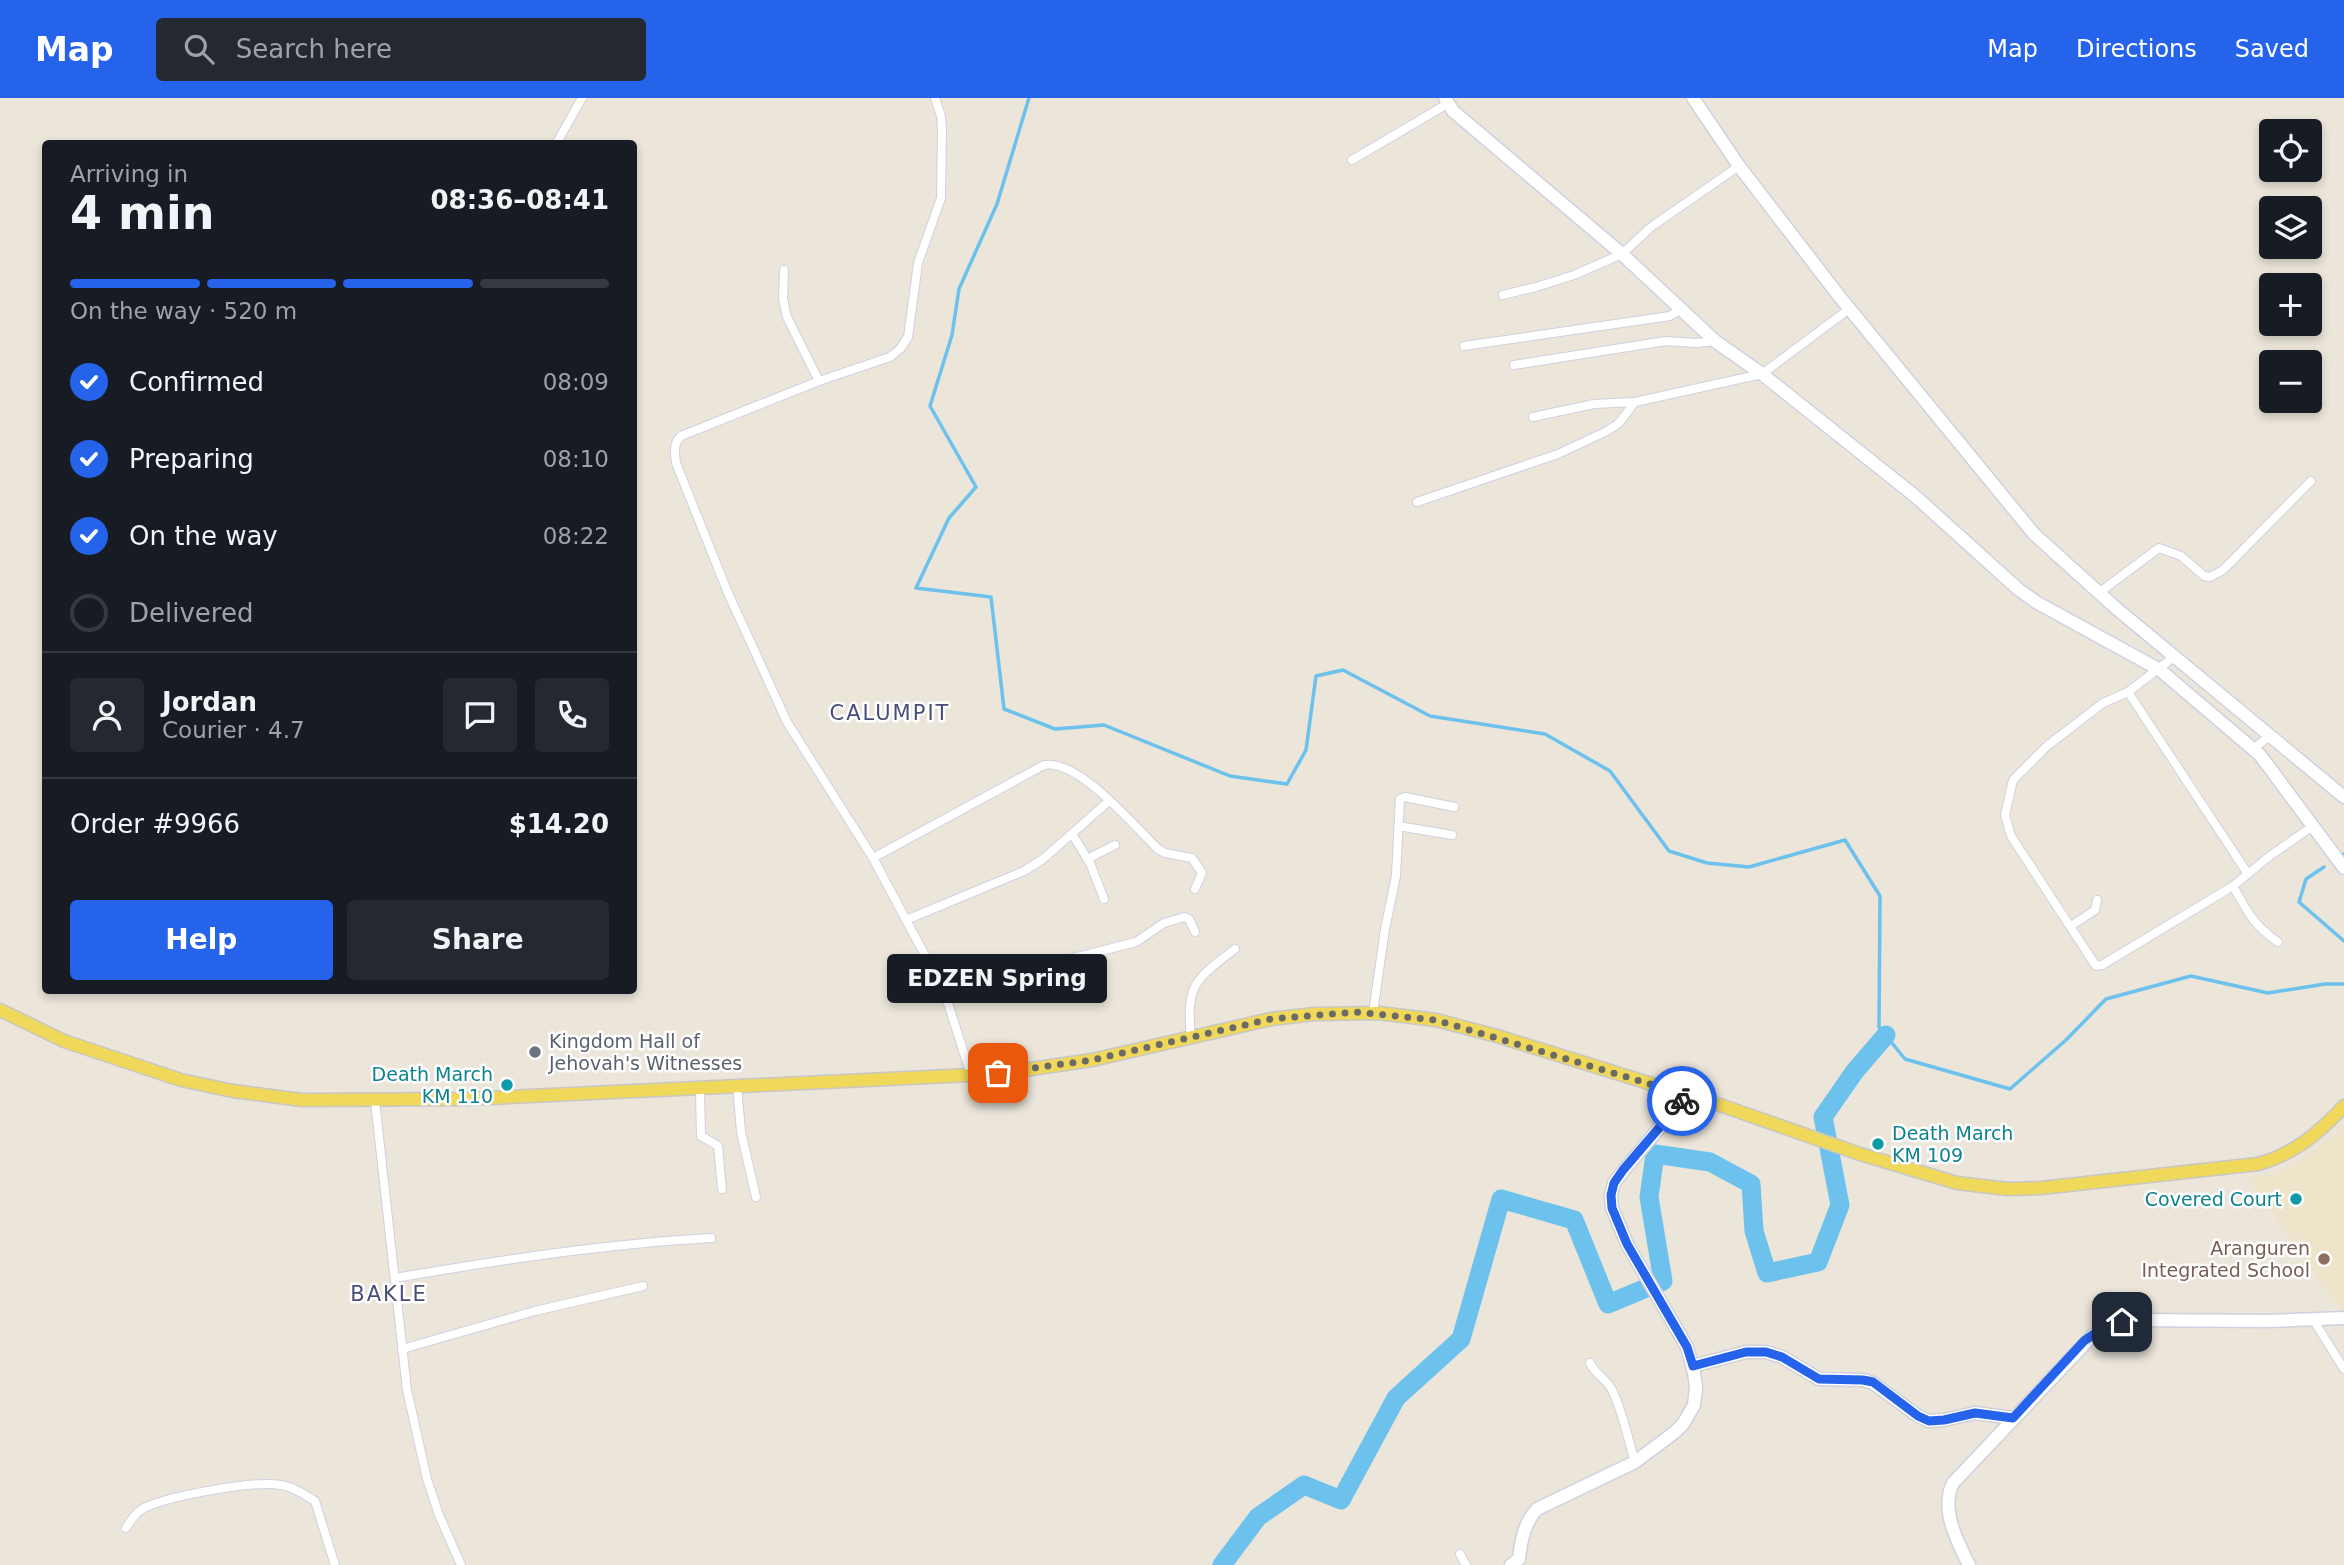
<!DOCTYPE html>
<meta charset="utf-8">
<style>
body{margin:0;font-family:"DejaVu Sans",sans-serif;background:#242831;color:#f1f3f6;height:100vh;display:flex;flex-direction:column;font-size:26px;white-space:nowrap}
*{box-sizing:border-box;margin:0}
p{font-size:23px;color:#9ea1a6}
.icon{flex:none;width:38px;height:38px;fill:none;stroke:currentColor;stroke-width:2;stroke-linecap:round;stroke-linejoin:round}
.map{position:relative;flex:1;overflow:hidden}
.side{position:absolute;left:42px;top:42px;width:595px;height:854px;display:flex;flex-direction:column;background:#171b24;border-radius:7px;box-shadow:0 4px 10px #0003}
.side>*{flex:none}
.fabs{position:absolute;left:2259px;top:21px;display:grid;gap:14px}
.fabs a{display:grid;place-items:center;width:63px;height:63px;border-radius:7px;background:#171b24;box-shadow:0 4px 10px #0003;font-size:35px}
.pin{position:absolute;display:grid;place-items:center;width:60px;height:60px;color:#fff;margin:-30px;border-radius:14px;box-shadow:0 4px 10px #0006}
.courier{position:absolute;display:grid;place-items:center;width:70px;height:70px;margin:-35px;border:5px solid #2563eb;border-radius:50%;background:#fff;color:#222;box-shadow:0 2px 9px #0007}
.bubble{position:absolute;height:49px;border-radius:7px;background:#171b24;box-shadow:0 4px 10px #0003;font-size:23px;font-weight:700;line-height:49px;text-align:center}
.summary em{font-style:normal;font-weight:700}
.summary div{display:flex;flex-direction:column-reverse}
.summary{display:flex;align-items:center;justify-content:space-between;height:119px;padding:0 28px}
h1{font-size:46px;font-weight:700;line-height:52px}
.bar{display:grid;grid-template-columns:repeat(4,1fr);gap:10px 7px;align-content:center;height:84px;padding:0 28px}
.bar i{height:9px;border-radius:5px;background:#363941}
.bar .on{background:#2563eb}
.bar p{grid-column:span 4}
.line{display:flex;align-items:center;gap:18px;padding:0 28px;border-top:2px solid #363941}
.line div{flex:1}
.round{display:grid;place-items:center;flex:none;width:74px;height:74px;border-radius:7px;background:#242831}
ol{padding:0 28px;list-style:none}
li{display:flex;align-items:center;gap:21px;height:77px}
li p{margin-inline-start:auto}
li .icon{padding:7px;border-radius:50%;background:#2563eb;color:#fff;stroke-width:4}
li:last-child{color:#9ea1a6}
li i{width:38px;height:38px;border:4px solid #363941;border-radius:50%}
.button{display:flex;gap:14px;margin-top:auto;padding:14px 28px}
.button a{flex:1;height:80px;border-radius:7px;background:#2563eb;color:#fff;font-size:28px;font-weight:700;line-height:80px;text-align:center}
.button a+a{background:#242831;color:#f1f3f6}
header{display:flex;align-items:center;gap:42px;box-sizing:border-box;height:98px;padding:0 35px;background:#2563eb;color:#fff}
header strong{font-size:33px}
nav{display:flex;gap:38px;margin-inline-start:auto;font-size:24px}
.search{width:490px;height:63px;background:#242831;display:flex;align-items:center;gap:18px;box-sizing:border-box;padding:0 24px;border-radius:7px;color:#9ea1a6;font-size:26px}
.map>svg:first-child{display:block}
</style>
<header>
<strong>Map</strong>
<div class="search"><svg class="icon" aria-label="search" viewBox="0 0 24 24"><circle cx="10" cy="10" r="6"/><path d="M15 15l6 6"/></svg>Search here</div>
<nav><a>Map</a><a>Directions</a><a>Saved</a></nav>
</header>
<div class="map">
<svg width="2344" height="1467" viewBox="0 0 2344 1467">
<rect width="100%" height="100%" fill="#ebe5da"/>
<path fill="#ede4c9" d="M 2344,1027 L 2344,1214 L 2343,1215 L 2247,1079 L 2274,1077 L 2297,1064 L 2336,1037 Z"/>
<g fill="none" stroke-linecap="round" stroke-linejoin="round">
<g stroke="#6cc1ed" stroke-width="3.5">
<path d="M 1029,0 L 997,106 L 959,191 L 952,237 L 930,308 L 976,389 L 949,420 L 916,490 L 991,499 L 1004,611 L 1055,631 L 1104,627 L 1230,678 L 1287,686 L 1306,652 L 1316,578 L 1343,572 L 1430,618 L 1545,636 L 1610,673 L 1669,753 L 1707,765 L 1749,769 L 1845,742 L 1880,798 L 1879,929 L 1905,961 L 2010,991 L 2066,942 L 2106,901 L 2191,878 L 2268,895 L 2325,886 L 2344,886"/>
<path d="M 2342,757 L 2344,756"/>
<path d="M 2324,769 L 2306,781 L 2299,804 L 2344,843"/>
</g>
<path stroke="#6cc1ed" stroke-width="19" d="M 1222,1467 L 1258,1419 L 1304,1387 L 1341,1402 L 1396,1300 L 1461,1241 L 1501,1101 L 1574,1122 L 1608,1206 L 1663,1183 L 1649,1099 L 1655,1056 L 1710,1064 L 1751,1086 L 1754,1133 L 1767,1175 L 1818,1164 L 1840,1107 L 1823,1019 L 1855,973 L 1886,937"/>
<defs>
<g id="street">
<path d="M 935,0 L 941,18 L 942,32 L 941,100 L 918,165 L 908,239 L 900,251 L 890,259 L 819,283 L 681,338 C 673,345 675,355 676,365 L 728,495 L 787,624 L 873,760 L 944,893 L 971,977"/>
<path d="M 556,46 L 582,0"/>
<path d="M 1352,62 L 1447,6"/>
<path d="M 784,172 L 783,201 L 787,219 L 819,283"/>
<path d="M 1503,197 L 1536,189 L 1574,177 L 1622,156 L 1651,129 L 1739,68"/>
<path d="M 1464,248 L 1670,218 L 1681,211"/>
<path d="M 1514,267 L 1666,243 L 1696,245 L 1715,243"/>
<path d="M 1533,319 L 1594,306 L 1635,304"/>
<path d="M 1417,404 L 1558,356 L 1607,333 L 1619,325 L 1635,304 L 1762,276 L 1849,211"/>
<path d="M 2100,494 L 2159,450 L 2181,458 L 2204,478 L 2210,479 L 2223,472 L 2311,383"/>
<path d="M 2175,558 L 2128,594 L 2103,605 L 2047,648 L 2013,682 L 2005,717 L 2011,738 L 2096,868 L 2102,867 L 2233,788 L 2271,757 L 2313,728"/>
<path d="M 2128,594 L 2248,776"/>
<path d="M 2253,651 L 2271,637"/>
<path d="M 1398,728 L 1452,737"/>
<path d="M 1072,736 L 1090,765 L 1104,801"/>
<path d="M 873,760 L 1044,667 C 1079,661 1134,728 1158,751 L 1165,755 L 1192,760 L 1202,775 L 1195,791"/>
<path d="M 1087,761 L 1115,747"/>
<path d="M 2233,788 C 2247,813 2254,828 2278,844"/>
<path d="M 906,822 L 1024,773 L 1043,761 L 1109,703"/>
<path d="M 2071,828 L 2095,812 L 2097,802"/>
<path d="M 944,893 L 1136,844 L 1164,825 L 1184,819 L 1189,821 L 1195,834"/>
<path d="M 1373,915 L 1385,831 L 1396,778 L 1400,701 L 1405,699 L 1454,709"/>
<path d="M 1191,940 C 1186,887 1194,882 1235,851"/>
<path d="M 737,988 L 741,1034 L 756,1099"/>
<path d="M 700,990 L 701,1038 L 718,1048 L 722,1091"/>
<path d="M 375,1003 L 407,1292 L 427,1381 L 439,1417 L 461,1467"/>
<path d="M 395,1180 C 500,1162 605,1146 711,1140"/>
<path d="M 2314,1223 L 2344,1271"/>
<path d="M 402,1251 L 535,1213 L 643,1188"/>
<path d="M 1590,1265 C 1595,1276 1605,1280 1611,1290 C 1622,1310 1628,1342 1635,1364"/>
<path d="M 126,1430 C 131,1422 135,1415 144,1410 C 169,1398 254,1382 281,1387 C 294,1389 305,1397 315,1403 L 335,1467"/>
<path d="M 1460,1456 L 1466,1467"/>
</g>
<g id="secondary">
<path d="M 1445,0 L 1453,13 L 1622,156 L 1715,243 L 1762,276 L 1915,398 L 2018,491 L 2036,504 L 2160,572 L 2253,651 L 2260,657 L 2344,770"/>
<path d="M 1693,0 L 1739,68 L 1839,198 L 2034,436 L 2117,511 L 2344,699"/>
<path d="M 1693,1268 L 1746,1254 L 1766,1254 L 1782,1259 L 1819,1281 L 1863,1282 L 1873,1285 L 1918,1318 L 1929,1323 L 1944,1322 L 1975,1315 L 2013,1320"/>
<path d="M 1511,1467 L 1519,1461 C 1521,1443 1524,1425 1537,1411 L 1635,1364 L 1675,1334 L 1683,1326 L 1694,1307 L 1696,1289 L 1694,1275 L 1687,1249 L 1627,1146 L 1612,1110 L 1611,1097 L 1614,1085 L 1624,1072 L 1687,997"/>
<path d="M 1969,1467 C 1957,1443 1940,1411 1953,1385 L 2094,1236 L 2114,1226 L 2133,1222 L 2268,1223 L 2344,1220"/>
</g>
<path id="primary" d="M 0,912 L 64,943 L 181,982 L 233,993 L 302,1002 L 468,1001 L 971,977 L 1024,972 L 1092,962 L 1271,921 L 1314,916 L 1379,915 L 1436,922 L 1497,938 L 1723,1008 L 1860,1056 L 1957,1085 L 2008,1091 L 2041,1090 L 2258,1066 C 2294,1056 2319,1035 2344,1008"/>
</defs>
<use href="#street" stroke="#cfd1e1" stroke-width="10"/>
<use href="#secondary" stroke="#cfd1e1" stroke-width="15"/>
<use href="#primary" stroke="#c7c7c7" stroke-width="15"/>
<use href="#street" stroke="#fff" stroke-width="8"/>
<use href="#secondary" stroke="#fff" stroke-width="12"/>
<use href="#primary" stroke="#efd85a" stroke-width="12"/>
</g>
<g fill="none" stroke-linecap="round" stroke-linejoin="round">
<path stroke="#6c6a66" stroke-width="7" stroke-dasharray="0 12.6" d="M 998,975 L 1092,962 L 1271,921 L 1356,914 L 1436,922 L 1687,997 L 1682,1003"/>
<path stroke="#2563eb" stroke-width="9" d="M 1682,1003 L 1623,1072 L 1614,1085 L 1611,1097 L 1612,1110 L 1627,1146 L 1687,1249 L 1693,1268 L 1746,1254 L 1766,1254 L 1782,1259 L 1819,1281 L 1863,1282 L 1873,1284 L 1918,1318 L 1929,1323 L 1944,1322 L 1975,1315 L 2013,1320 L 2084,1243 L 2101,1231 L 2122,1224"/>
</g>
<circle fill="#6b7280" stroke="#fff" stroke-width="2.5" cx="535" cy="954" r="7"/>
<g fill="#0f9aa8" stroke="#fff" stroke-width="2.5">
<circle cx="507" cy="987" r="7"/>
<circle cx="1878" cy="1046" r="7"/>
<circle cx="2296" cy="1101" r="7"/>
</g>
<circle fill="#8d6e63" stroke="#fff" stroke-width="2.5" cx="2324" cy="1161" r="7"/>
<g text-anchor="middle" stroke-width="5" stroke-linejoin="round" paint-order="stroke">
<g font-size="19" fill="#5b616d" stroke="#fff" text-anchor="start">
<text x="549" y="950">Kingdom Hall of<tspan x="549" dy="22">Jehovah's Witnesses</tspan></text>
</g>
<g font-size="19" fill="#0d838f" stroke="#fff" text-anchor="end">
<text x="493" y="983">Death March<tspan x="493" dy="22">KM 110</tspan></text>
<text x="1892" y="1042" text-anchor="start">Death March<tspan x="1892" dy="22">KM 109</tspan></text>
<text x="2282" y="1108">Covered Court</text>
</g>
<g font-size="19" fill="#785e54" stroke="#fff" text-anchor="end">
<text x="2310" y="1157">Aranguren<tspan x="2310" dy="22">Integrated School</tspan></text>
</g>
<g font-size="21" letter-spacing="2" fill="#494e78" stroke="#fff">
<text x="890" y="622">CALUMPIT</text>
<text x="389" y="1203">BAKLE</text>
</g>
</g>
</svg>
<div class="fabs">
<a><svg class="icon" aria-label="locate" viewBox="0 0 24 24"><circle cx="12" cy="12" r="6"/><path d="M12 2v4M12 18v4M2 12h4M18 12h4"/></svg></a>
<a><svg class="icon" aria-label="layers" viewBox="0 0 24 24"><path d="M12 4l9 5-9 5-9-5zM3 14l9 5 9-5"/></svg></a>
<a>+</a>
<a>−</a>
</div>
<div class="pin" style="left:998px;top:975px;background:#ea580c"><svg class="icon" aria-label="bag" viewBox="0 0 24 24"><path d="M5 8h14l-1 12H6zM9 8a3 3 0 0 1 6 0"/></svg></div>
<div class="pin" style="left:2122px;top:1224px;background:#1f2937"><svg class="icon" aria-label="home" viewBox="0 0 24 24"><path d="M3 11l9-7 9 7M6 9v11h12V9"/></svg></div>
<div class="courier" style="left:1682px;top:1003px"><svg class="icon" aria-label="bike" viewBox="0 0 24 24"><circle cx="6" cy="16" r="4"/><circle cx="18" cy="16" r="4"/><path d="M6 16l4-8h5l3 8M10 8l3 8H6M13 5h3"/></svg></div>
<div class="bubble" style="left:887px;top:856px;width:220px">EDZEN Spring</div>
<section class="side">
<div class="summary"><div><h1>4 min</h1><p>Arriving in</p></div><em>08:36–08:41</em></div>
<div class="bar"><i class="on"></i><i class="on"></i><i class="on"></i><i></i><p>On the way · 520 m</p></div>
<ol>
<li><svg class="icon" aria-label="check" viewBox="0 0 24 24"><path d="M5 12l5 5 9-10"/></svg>Confirmed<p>08:09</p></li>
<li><svg class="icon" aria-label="check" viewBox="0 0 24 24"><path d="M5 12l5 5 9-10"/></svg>Preparing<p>08:10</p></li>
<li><svg class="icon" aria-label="check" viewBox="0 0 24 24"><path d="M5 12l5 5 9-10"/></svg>On the way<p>08:22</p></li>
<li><i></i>Delivered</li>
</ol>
<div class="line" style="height:126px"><a class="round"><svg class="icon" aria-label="person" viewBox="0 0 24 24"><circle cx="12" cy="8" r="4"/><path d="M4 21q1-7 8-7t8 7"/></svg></a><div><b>Jordan</b><p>Courier · 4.7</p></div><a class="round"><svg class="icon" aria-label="chat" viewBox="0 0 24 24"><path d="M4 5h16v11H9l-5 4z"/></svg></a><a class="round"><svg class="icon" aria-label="phone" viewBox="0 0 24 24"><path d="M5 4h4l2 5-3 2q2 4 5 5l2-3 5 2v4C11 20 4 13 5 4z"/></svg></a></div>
<div class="line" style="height:91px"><div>Order #9966</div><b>$14.20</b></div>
<div class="button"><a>Help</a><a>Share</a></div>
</section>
</div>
